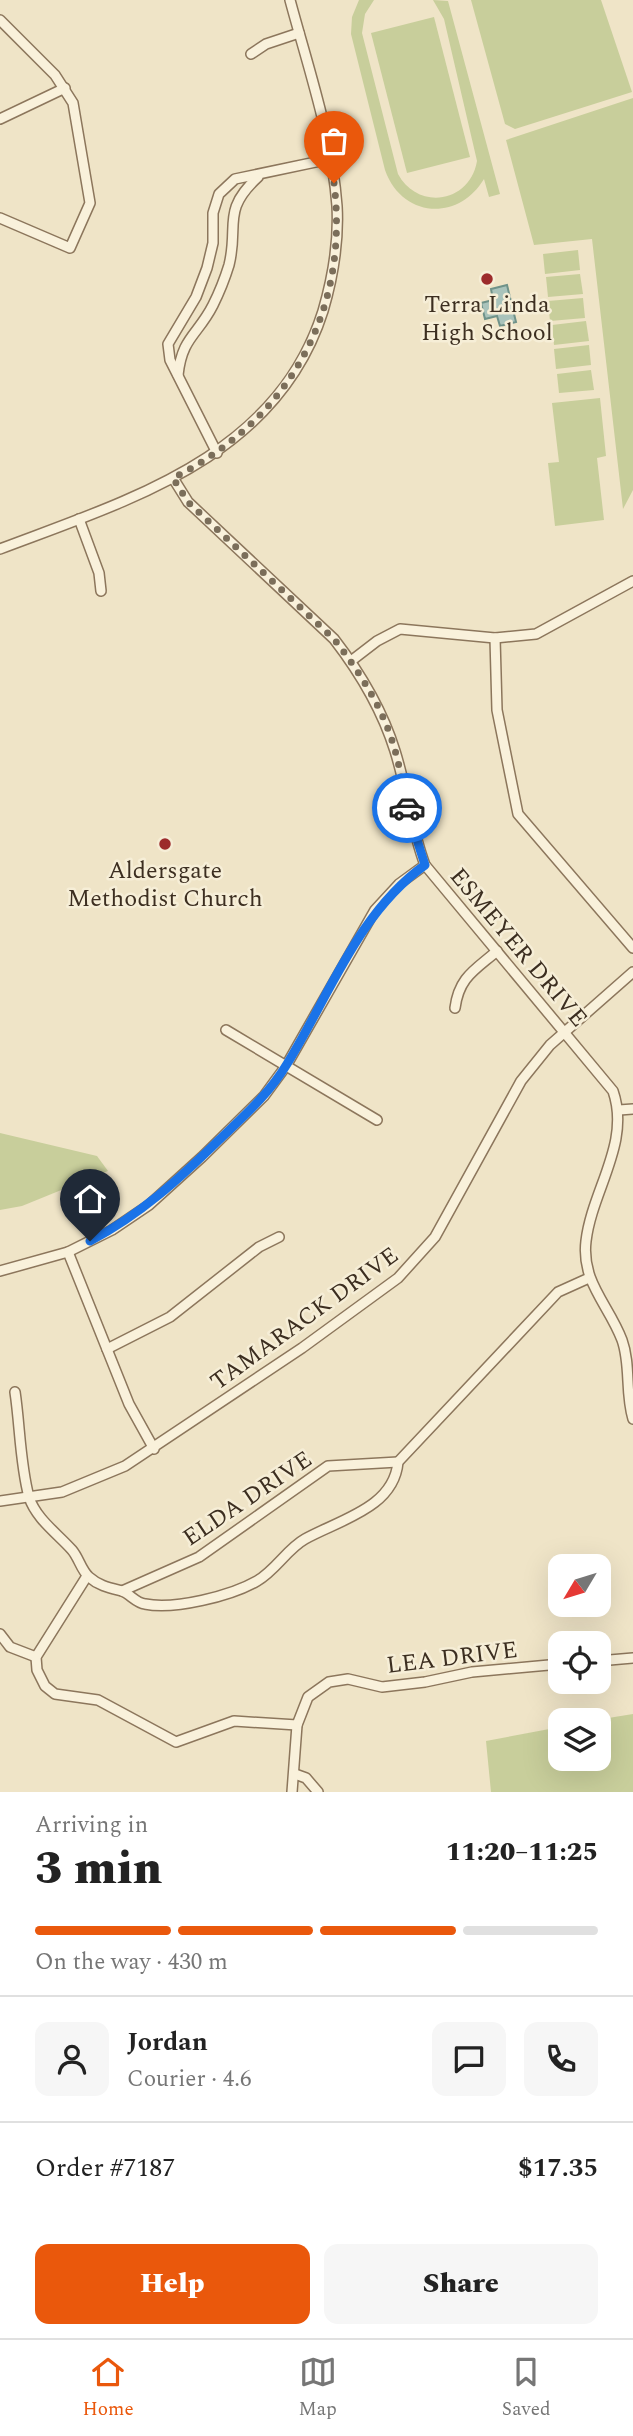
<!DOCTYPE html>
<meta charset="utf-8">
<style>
body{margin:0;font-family:Spectral,serif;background:#f6f6f6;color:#222;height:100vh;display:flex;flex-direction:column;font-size:26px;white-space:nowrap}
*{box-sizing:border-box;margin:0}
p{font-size:23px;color:#767676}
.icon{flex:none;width:38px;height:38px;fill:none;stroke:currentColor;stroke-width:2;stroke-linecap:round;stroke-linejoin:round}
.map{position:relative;height:1792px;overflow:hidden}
.sheet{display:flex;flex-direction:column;background:#fff;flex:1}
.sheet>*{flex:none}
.needle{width:46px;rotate:232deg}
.buttons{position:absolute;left:548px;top:1554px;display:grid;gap:14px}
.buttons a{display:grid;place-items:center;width:63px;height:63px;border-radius:14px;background:#fff;box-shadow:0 7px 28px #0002;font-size:35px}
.pin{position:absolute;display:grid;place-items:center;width:60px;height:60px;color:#fff;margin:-72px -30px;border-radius:50% 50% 50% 0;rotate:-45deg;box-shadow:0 0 7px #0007}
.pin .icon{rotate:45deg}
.courier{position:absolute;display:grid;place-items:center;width:70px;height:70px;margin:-35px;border:5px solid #1a73e8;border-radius:50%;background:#fff;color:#222;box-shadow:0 2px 9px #0007}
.head em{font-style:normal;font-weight:800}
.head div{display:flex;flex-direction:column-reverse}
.head{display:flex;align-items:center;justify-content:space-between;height:119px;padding:0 35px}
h1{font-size:46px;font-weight:800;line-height:52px}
.bar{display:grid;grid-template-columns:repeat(4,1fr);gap:10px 7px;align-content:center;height:84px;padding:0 35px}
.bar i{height:9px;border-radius:5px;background:#e0e0e0}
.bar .on{background:#ea580c}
.bar p{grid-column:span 4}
.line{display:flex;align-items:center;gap:18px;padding:0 35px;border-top:2px solid #e0e0e0}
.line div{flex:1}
.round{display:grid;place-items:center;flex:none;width:74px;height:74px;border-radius:14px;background:#f6f6f6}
.action{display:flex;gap:14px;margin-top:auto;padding:14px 35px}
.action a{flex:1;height:80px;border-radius:14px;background:#ea580c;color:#fff;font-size:28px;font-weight:800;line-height:80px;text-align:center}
.action a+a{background:#f6f6f6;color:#222}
.tabs{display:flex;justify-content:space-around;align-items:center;height:98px;border-top:2px solid #e0e0e0;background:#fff;font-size:19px;color:#767676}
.tabs a{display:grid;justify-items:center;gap:4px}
.tabs .on{color:#ea580c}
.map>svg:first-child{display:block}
</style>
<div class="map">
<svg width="633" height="1792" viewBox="0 0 633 1792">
<rect width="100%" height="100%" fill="#efe4c7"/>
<g fill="#c8ce9b">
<path d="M 359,0 L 374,0 L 365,14 L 362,33 L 398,174 C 418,211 470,203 477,161 L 444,19 L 433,0 L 448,1 L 500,194 L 489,197 L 484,179 C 458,222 402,218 385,170 L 351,34 L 352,17 Z"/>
<path d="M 471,0 L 601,0 L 632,92 L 515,129 L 505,124 Z"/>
<path d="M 434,17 L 470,157 L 407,173 L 371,33 Z"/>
<path d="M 633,98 L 633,490 L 623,509 L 592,239 L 534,245 L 506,140 Z"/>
<path d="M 578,250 L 580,270 L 545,274 L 543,254 Z"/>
<path d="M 580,274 L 583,294 L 548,297 L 546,277 Z"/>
<path d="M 583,298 L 585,318 L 550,321 L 548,301 Z"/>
<path d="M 586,321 L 589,341 L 554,345 L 552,325 Z"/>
<path d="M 589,345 L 591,365 L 556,369 L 554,349 Z"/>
<path d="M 591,370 L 594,390 L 559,393 L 557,374 Z"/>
<path d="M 600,398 L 606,456 L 597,458 L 604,520 L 555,526 L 548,463 L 559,462 L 552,403 Z"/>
<path d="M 0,1133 L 97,1156 L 108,1171 L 22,1206 L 0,1210 Z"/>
<path d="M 633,1714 L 633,1792 L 491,1792 L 486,1741 L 560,1727 L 560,1759 L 598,1759 L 596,1720 Z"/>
</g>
<path fill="#a9c3bb" stroke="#6f9289" stroke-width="2" d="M 507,285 L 516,322 L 500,326 L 497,316 L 485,319 L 481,303 L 493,300 L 491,289 Z"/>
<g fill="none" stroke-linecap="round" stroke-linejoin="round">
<defs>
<g id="minor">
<path d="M 0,20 L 55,75 L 73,103 L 90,203 L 70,248 L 0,218"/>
<path d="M 251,54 L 266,44 L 299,33"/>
<path d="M 0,119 L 65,88"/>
<path d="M 178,375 C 182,337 198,335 213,305 C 219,293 225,278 229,265 C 239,225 221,211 258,177"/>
<path d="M 217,453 L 170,360 L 168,344 L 196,297 L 207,268 L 213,243 L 213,213 L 219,194 L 235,179 L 330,159"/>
<path d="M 173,478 L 188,502 L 334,639 C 361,674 382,709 395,751 C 407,789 411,828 425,865 L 613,1091 C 631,1143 592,1190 586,1241 C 581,1282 609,1305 622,1340 C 631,1365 625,1393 633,1419"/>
<path d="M 79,519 L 99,573 L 101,591"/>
<path d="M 0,549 C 129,500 277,457 323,311 C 333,277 339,242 337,206 C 332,137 308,67 290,0"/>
<path d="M 495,638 L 497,710 L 518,814 L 633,948"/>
<path d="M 351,661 L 377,641 L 400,629 L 495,638 L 536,634 L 633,581"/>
<path d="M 455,1008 C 459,977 475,970 497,951"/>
<path d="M 226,1030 L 377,1120"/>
<path d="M 619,1110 L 633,1109"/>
<path d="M 68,1252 L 129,1404 L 154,1449"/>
<path d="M 0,1271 L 68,1252 L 112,1230 L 149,1205 L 202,1157 L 264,1096 L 286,1066 L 375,910 L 399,884 L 425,865"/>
<path d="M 107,1349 L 170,1317 L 259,1247 L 279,1237"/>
<path d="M 15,1392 C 20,1425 20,1464 29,1497 C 36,1519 58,1534 72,1550 C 79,1558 81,1570 89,1577 C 99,1586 110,1588 122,1591 C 130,1594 136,1603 145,1604 C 174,1610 231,1596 257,1581 C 276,1570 287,1549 305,1539 C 339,1520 394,1508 398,1462 L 558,1292 L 589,1278"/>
<path d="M 0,1501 L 62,1492 L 125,1466 L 302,1348 L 398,1278 L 435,1237 L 521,1081 L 550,1045 L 633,972"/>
<path d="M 87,1576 L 36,1657 L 37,1670 L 45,1686 L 55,1694 L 98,1700 L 176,1742 L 234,1721 L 297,1725"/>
<path d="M 122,1591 L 199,1557 L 328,1466 L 398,1462"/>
<path d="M 0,1634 L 10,1647 L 36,1657"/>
<path d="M 598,1661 L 633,1658"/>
<path d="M 295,1774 L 306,1778 L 318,1792"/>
<path d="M 292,1792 L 297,1725 L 308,1697 L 329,1682 L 348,1679 L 382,1687 L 425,1682 L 472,1672 L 560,1664"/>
</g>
</defs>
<use href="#minor" stroke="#8c765c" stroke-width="12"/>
<use href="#minor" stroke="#f9f1db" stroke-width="9"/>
</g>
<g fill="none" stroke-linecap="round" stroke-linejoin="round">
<path stroke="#7b6e5a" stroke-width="7" stroke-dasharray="0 12.6" d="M 334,183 C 350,313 288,420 173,478 L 188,502 L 334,639 C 361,674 385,711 396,754 C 401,772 403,791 407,808"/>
<path stroke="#1a73e8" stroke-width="9" d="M 90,1241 C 140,1215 179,1179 219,1140 C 244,1116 269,1094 287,1064 C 329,996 358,913 425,865 L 407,808"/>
</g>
<g fill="#9c2b2b" stroke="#f6eed7" stroke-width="2.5">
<circle cx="487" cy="279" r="7"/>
<circle cx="165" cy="844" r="7"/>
</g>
<g text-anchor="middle" stroke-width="5" stroke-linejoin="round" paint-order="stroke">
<g font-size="24" fill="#3c2e20" stroke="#f6eed7">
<text x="487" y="312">Terra Linda<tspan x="487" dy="28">High School</tspan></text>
<text x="165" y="878">Aldersgate<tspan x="165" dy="28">Methodist Church</tspan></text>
</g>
<g font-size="24" fill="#3c2e20" stroke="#f6eed7">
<text transform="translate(519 947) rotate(50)" y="8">ESMEYER DRIVE</text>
<text transform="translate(304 1318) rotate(-36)" y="8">TAMARACK DRIVE</text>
<text transform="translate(247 1498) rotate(-34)" y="8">ELDA DRIVE</text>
<text transform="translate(452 1657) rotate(-7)" y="8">LEA DRIVE</text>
</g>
</g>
</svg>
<div class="buttons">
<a><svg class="needle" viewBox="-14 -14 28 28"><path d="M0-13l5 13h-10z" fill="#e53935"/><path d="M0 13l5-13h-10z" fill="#767676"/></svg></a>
<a><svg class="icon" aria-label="locate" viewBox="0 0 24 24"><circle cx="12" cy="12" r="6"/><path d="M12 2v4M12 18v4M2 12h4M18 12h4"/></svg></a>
<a><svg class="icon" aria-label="layers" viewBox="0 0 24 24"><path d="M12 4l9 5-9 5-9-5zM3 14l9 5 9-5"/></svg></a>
</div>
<div class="pin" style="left:334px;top:183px;background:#ea580c"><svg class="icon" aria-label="bag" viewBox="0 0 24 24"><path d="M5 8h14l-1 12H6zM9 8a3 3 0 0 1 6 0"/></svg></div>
<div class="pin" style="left:90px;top:1241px;background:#1f2937"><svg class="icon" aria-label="home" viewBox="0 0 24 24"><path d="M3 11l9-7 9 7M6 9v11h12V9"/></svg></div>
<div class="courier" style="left:407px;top:808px"><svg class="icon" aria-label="car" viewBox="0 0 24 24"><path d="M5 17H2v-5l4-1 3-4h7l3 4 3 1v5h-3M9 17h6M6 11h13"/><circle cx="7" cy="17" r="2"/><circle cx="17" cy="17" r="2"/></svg></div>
</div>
<section class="sheet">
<div class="head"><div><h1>3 min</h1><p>Arriving in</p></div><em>11:20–11:25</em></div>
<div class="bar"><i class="on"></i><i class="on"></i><i class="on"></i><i></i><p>On the way · 430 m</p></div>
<div class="line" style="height:126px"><a class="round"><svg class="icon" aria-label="person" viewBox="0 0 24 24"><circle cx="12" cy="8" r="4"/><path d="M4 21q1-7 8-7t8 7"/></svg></a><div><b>Jordan</b><p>Courier · 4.6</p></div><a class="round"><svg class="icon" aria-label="chat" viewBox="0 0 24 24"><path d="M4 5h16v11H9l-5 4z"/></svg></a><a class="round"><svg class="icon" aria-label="phone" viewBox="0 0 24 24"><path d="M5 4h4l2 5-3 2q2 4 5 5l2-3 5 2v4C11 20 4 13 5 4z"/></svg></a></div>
<div class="line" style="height:91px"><div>Order #7187</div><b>$17.35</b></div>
<div class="action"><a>Help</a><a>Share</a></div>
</section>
<nav class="tabs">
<a class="on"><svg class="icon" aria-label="home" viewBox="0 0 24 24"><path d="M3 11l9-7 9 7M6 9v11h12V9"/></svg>Home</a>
<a><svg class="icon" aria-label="map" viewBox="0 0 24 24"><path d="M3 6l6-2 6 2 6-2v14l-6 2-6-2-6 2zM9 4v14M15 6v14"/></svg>Map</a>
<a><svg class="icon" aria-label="saved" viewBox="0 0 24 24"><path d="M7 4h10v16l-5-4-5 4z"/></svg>Saved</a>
</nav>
